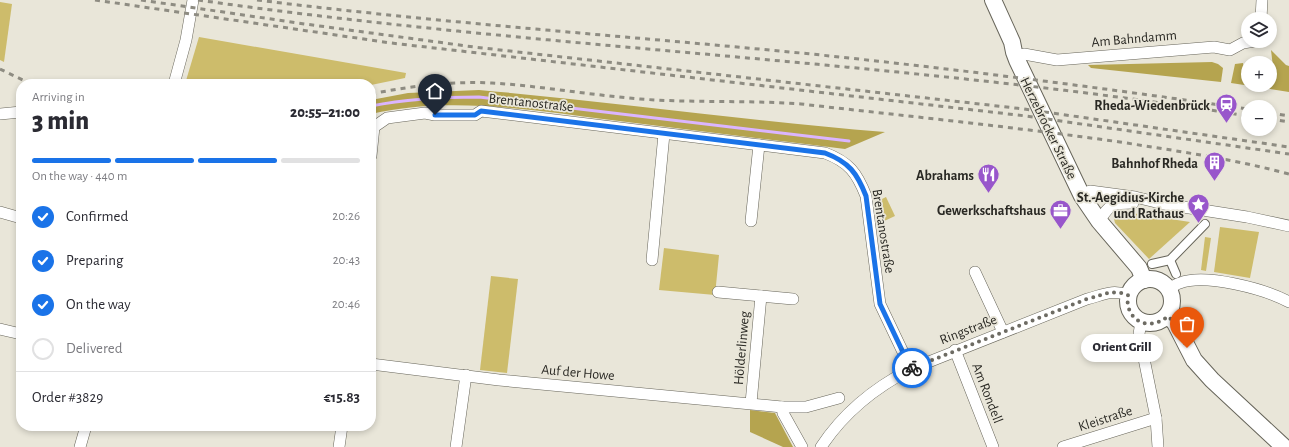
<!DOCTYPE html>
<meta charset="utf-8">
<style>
body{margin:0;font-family:"Alegreya Sans",sans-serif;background:#f7f7f7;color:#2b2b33;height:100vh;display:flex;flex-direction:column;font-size:15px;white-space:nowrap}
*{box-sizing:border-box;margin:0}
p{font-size:13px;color:#7c7c81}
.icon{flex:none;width:22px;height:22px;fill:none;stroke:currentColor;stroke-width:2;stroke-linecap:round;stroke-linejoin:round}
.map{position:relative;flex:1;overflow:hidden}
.panel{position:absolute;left:16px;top:79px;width:360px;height:352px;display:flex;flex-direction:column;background:#fff;border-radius:16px;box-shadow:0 2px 6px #0003}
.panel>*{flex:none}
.buttons{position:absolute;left:1241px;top:12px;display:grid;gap:8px}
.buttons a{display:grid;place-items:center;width:36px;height:36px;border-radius:50%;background:#fff;box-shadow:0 2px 6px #0003;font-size:20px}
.pin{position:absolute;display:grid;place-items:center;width:34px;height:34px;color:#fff;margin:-41px -17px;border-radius:50% 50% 50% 0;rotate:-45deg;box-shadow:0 0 4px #0007}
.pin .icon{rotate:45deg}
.courier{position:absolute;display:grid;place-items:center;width:40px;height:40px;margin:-20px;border:3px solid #1a73e8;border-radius:50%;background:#fff;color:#222;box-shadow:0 1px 5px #0007}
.bubble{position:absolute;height:28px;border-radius:14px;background:#fff;box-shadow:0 2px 6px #0003;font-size:13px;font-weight:800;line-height:28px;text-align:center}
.summary em{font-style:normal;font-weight:800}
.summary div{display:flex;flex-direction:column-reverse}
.summary{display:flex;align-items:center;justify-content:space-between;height:68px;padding:0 16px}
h1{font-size:26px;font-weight:800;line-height:30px}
.bar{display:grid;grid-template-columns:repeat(4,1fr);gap:6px 4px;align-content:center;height:48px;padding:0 16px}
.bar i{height:5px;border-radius:3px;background:#e1e1e2}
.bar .on{background:#1a73e8}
.bar p{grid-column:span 4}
.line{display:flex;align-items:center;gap:10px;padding:0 16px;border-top:1px solid #e1e1e2}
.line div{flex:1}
ol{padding:0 16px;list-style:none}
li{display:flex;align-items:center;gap:12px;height:44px}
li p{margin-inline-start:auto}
li .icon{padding:4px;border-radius:50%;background:#1a73e8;color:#fff;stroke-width:4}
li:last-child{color:#7c7c81}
li i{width:22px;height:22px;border:2px solid #e1e1e2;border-radius:50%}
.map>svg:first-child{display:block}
</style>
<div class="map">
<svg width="1289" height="447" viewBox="0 0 1289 447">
<rect width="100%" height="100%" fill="#e9e6d9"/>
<g fill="#cdbc6b">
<path d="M 0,2 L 12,4 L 4,62 L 0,60 Z"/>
<path d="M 199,37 L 406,73 L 405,78 L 371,85 L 185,84 Z"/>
<path d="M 886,197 L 895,216 L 880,223 L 876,202 Z"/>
<path d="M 1125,212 L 1190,222 L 1149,259 L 1115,223 L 1114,219 L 1116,214 Z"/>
<path d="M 1220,227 L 1259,232 L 1250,278 L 1214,272 Z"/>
<path d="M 1205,237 L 1211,238 L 1206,271 L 1201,270 Z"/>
<path d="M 664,248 L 719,255 L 715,295 L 659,290 Z"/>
<path d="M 491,276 L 518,279 L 507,373 L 480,370 Z"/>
</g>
<g fill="#b5a44f">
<path d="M 1271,50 L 1286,65 L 1289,66 L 1289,92 L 1231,83 L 1235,64 L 1243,63 L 1244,69 L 1248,69 L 1248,85 L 1270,85 L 1270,67 L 1273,67 Z"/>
<path d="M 1212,62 L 1218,64 L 1223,68 L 1221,82 L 1091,68 L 1088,65 Z"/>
<path d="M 479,90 C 615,102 750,121 885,132 L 845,149 C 767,139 689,130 611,120 C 531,110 450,96 371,114 L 371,100 L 408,93 Z"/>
<path d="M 750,410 L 775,413 L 793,447 L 783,447 L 750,432 Z"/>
</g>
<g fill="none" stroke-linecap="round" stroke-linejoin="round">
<path stroke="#dbb5fe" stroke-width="3" d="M 371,106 C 407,99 443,97 479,97 L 849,141"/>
<defs>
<g id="pedestrian">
<path d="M 1170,260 L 1176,274"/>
<path d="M 1152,264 L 1170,260 L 1205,224"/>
</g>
<g id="minor">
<path d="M 1261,19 L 1262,0"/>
<path d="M 1015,56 L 1024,54 L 1057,60 L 1214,47 L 1230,50 L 1243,43 L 1255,41"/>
<path d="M 174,84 L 186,40 L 193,0"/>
<path d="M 0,114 L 21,112"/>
<path d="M 371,156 L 374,127 L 387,118 L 425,113 L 435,115 L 475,115 L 481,111 L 825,153 C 849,162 857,173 866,196 L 880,304 L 911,369"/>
<path d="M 1082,196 L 1090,191 L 1135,197 L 1164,204 L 1247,217 L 1289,226"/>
<path d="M 0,212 L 21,218"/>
<path d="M 751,221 L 759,145"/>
<path d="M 1099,221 C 1111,203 1112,203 1133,203"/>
<path d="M 652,260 L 664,134"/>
<path d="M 975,272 L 1003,332"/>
<path d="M 1169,289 C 1172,287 1176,284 1180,283 C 1205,273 1265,289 1289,302"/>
<path d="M 718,292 L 793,299"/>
<path d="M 1141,322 L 1139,334 L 1156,418 L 1158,447"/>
<path d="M 0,329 L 21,334"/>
<path d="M 955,350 L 993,447"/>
<path d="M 371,364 L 499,380 L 782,407 L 806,407 L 839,398"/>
<path d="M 751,403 L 761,296"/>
<path d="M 782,407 L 783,413 L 802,447"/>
<path d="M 80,447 L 86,426"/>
<path d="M 339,447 L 342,426"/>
<path d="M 456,447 L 466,375"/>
<path d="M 821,447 C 844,412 874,388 911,369 L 1087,299 C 1103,295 1112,289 1128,295"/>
<path d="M 1063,447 L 1156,418"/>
</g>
<g id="secondary">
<path d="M 993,0 L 1012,42 L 1014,52 L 1017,60 L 1082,196 L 1099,221 L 1139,268 L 1144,280"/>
<circle cx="1150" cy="301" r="22"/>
<path d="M 1168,315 L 1175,323 L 1194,360 L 1212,380 L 1284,447"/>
</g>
</defs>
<use href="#pedestrian" stroke="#67655a" stroke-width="10"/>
<use href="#minor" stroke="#67655a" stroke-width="12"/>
<use href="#secondary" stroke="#67655a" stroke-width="18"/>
<use href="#pedestrian" stroke="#fff" stroke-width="8"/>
<use href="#minor" stroke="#fff" stroke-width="11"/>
<use href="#secondary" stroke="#fff" stroke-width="16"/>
<g stroke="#8e8c82" stroke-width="3" stroke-dasharray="5 5" stroke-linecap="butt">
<path d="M 95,0 L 391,43 L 1026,116 L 1289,154"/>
<path d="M 141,0 L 305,24 L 474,47 L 1024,109 L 1289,147"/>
<path d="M 198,0 C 547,50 900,60 1248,116"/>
<path d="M 257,0 C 441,23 626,36 811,54 C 957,69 1103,88 1248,109"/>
<path d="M 0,69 L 31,84"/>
<path d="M 371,94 C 411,86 451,81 492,83 C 541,86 590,95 640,99 C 694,103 747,100 801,104 C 907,116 1014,127 1120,142 C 1177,151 1233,159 1289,174"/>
<path d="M 1270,113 L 1289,116"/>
<path d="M 1270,119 L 1289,122"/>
</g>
</g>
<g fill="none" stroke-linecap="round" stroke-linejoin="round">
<path stroke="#6d6b63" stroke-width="4" stroke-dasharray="0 7.2" d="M 912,368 L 1087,299 C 1103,295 1112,289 1128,295 C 1124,320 1149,333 1168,316 C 1177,325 1182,335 1187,348"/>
<path stroke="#1a73e8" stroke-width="5" d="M 435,115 L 475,115 L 481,111 L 825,153 C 849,162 857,173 866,196 L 880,304 L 911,369 L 912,368"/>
</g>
<defs>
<symbol id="station-pin" viewBox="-11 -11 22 30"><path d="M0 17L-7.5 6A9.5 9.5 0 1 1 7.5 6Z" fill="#9856cb" stroke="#e9e6d9"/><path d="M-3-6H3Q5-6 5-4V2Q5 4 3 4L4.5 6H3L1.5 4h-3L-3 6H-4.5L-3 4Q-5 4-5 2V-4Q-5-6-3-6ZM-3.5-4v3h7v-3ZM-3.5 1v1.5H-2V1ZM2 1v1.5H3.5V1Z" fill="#fff"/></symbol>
<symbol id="building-pin" viewBox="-11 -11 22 30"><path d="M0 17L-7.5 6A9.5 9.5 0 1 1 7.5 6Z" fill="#9856cb" stroke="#e9e6d9"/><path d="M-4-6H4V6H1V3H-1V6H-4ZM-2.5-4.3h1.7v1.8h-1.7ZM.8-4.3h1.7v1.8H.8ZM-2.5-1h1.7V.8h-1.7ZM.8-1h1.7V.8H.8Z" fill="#fff"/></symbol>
<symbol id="restaurant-pin" viewBox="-11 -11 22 30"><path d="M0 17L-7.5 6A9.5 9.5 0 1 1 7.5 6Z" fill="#9856cb" stroke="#e9e6d9"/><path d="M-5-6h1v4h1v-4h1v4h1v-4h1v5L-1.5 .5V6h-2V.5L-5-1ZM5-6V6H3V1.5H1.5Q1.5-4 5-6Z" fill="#fff"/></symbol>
<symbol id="sight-pin" viewBox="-11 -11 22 30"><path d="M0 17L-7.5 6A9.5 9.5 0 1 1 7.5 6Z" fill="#9856cb" stroke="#e9e6d9"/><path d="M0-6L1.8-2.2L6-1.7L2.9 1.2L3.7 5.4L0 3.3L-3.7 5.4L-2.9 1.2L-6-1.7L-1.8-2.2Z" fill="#fff"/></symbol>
<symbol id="office-pin" viewBox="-11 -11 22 30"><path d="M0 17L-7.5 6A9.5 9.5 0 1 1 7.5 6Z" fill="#9856cb" stroke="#e9e6d9"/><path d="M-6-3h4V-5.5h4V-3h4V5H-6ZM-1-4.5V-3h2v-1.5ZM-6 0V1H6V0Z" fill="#fff"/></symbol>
</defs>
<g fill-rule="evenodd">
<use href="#station-pin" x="1214" y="92" width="25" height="34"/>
<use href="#building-pin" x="1202" y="150" width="25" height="34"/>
<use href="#restaurant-pin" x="976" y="162" width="25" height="34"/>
<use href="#sight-pin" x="1186" y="192" width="25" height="34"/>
<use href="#office-pin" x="1048" y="198" width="25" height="34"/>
</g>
<g text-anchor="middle" stroke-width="3.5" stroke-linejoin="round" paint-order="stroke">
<g font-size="14" fill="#2a2924" stroke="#e9e6d9">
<text transform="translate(1134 38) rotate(-5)" y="5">Am Bahndamm</text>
<text transform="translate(531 102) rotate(6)" y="5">Brentanostraße</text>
<text transform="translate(1049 128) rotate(64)" y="5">Herzebrocker Straße</text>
<text transform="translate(884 231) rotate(81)" y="5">Brentanostraße</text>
<text transform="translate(968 329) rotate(-21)" y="5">Ringstraße</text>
<text transform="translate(741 348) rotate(-85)" y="5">Hölderlinweg</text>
<text transform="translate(578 372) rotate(5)" y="5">Auf der Howe</text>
<text transform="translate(988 393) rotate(69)" y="5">Am Rondell</text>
<text transform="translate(1105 418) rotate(-18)" y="5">Kleistraße</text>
</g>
<g font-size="14" font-weight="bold" fill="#2a2924" stroke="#e9e6d9" text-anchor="end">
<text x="1210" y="110">Rheda-Wiedenbrück</text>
<text x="1198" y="168">Bahnhof Rheda</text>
<text x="974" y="180">Abrahams</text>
<text x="1184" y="202">St.-Aegidius-Kirche<tspan x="1184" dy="16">und Rathaus</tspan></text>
<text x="1046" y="215">Gewerkschaftshaus</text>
</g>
</g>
</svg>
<div class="buttons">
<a><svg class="icon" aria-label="layers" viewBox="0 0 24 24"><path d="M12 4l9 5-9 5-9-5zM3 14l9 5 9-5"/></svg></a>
<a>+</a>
<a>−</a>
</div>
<div class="pin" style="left:1187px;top:348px;background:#ea580c"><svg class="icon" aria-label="bag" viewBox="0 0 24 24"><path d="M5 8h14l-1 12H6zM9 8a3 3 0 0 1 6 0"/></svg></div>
<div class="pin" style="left:435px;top:115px;background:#1f2937"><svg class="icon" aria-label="home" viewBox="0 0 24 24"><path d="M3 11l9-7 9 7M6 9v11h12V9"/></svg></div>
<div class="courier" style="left:912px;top:368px"><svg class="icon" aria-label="bike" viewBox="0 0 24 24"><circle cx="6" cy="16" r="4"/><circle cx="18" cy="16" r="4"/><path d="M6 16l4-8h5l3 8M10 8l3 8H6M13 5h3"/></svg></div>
<div class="bubble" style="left:1081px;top:334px;width:82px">Orient Grill</div>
<section class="panel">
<div class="summary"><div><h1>3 min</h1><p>Arriving in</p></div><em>20:55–21:00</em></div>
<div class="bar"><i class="on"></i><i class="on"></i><i class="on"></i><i></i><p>On the way · 440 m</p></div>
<ol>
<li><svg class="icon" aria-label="check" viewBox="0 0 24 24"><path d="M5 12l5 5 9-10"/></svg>Confirmed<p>20:26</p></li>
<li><svg class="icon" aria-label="check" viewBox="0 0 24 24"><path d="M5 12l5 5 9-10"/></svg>Preparing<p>20:43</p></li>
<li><svg class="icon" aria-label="check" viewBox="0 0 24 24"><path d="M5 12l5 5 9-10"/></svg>On the way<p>20:46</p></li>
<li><i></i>Delivered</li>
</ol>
<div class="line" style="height:52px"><div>Order #3829</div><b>€15.83</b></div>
</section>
</div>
